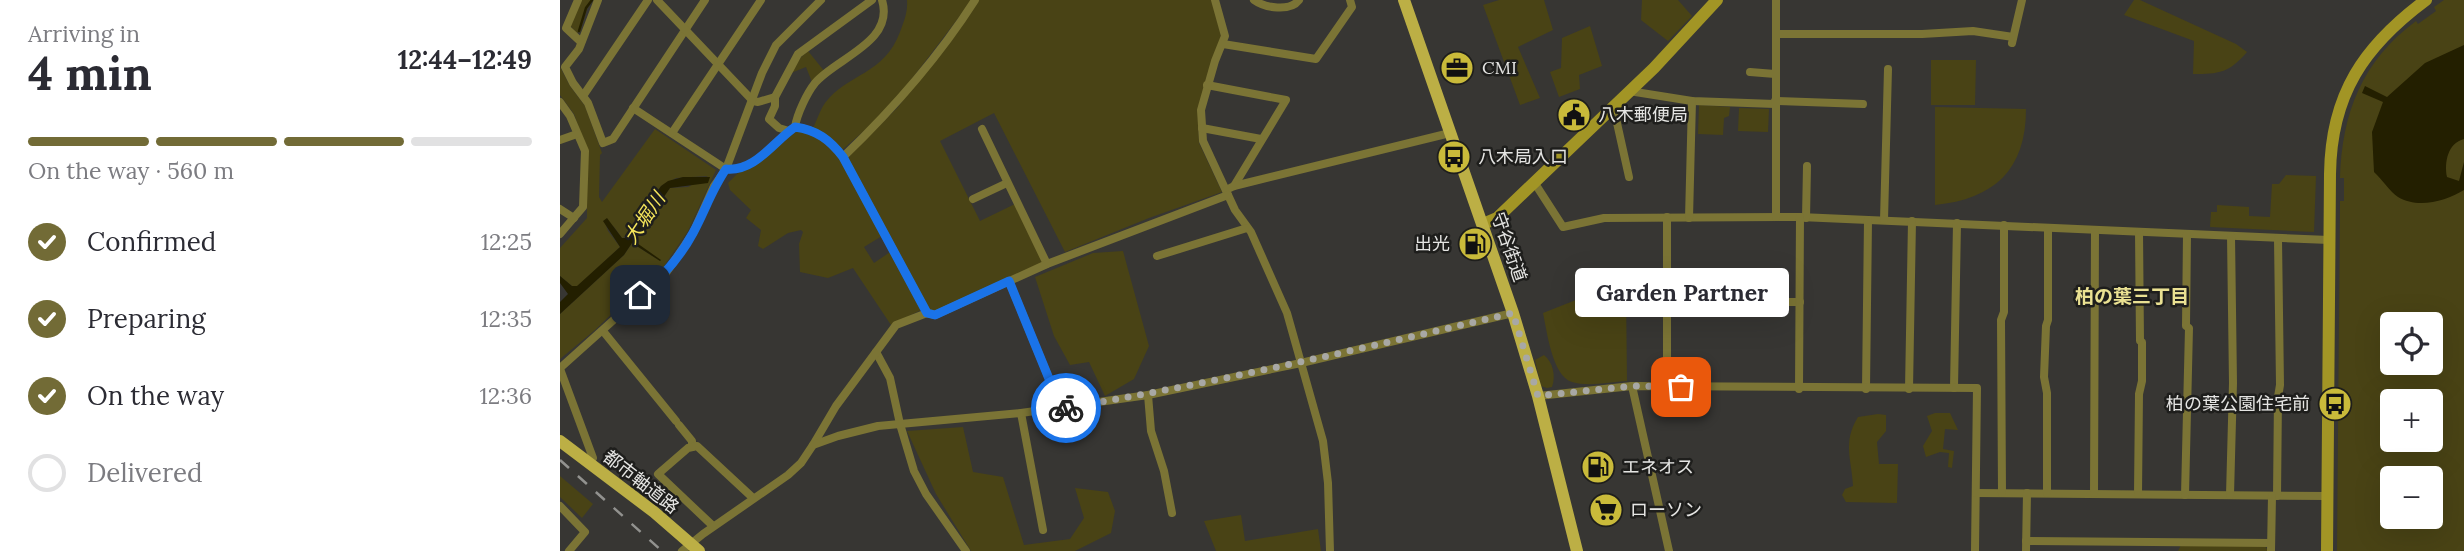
<!DOCTYPE html>
<meta charset="utf-8">
<style>
body{margin:0;font-family:Lora,"Noto Sans JP",serif;background:#f2f2f3;color:#2b2b33;height:100vh;display:flex;flex-direction:column;font-size:26px;white-space:nowrap}
*{box-sizing:border-box;margin:0}
p{font-size:23px;color:#7c7c81}
.icon{flex:none;width:38px;height:38px;fill:none;stroke:currentColor;stroke-width:2;stroke-linecap:round;stroke-linejoin:round}
.map{position:relative;flex:1;overflow:hidden}
.side{display:flex;flex-direction:column;background:#fff;width:560px}
.side>*{flex:none}
.fabs{position:absolute;left:1820px;top:312px;display:grid;gap:14px}
.fabs a{display:grid;place-items:center;width:63px;height:63px;border-radius:7px;background:#fff;box-shadow:0 7px 28px #0002;font-size:35px}
.pin{position:absolute;display:grid;place-items:center;width:60px;height:60px;color:#fff;margin:-30px;border-radius:14px;box-shadow:0 4px 10px #0006}
.courier{position:absolute;display:grid;place-items:center;width:70px;height:70px;margin:-35px;border:5px solid #1a73e8;border-radius:50%;background:#fff;color:#222;box-shadow:0 2px 9px #0007}
.bubble{position:absolute;height:49px;border-radius:7px;background:#fff;box-shadow:0 7px 28px #0002;font-size:23px;font-weight:700;line-height:49px;text-align:center}
.headline em{font-style:normal;font-weight:700}
.headline div{display:flex;flex-direction:column-reverse}
.headline{display:flex;align-items:center;justify-content:space-between;height:119px;padding:0 28px}
h1{font-size:46px;font-weight:700;line-height:52px}
.bar{display:grid;grid-template-columns:repeat(4,1fr);gap:10px 7px;align-content:center;height:84px;padding:0 28px}
.bar i{height:9px;border-radius:5px;background:#e1e1e2}
.bar .on{background:#726b36}
.bar p{grid-column:span 4}
ol{padding:0 28px;list-style:none}
li{display:flex;align-items:center;gap:21px;height:77px}
li p{margin-inline-start:auto}
li .icon{padding:7px;border-radius:50%;background:#726b36;color:#fff;stroke-width:4}
li:last-child{color:#7c7c81}
li i{width:38px;height:38px;border:4px solid #e1e1e2;border-radius:50%}
main{display:flex;flex:1;min-height:0}
.map>svg:first-child{display:block}
</style>
<main>
<section class="side">
<div class="headline"><div><h1>4 min</h1><p>Arriving in</p></div><em>12:44–12:49</em></div>
<div class="bar"><i class="on"></i><i class="on"></i><i class="on"></i><i></i><p>On the way · 560 m</p></div>
<ol>
<li><svg class="icon" aria-label="check" viewBox="0 0 24 24"><path d="M5 12l5 5 9-10"/></svg>Confirmed<p>12:25</p></li>
<li><svg class="icon" aria-label="check" viewBox="0 0 24 24"><path d="M5 12l5 5 9-10"/></svg>Preparing<p>12:35</p></li>
<li><svg class="icon" aria-label="check" viewBox="0 0 24 24"><path d="M5 12l5 5 9-10"/></svg>On the way<p>12:36</p></li>
<li><i></i>Delivered</li>
</ol>
</section>
<div class="map">
<svg width="1904" height="551" viewBox="0 0 1904 551">
<rect width="100%" height="100%" fill="#373633"/>
<g fill="#494315" fill-rule="evenodd">
<path d="M 20,0 L 33,0 L 27,9 L 20,32 L 16,33 L 10,25 Z"/>
<path d="M 347,0 L 412,0 L 328,110 L 282,150 L 253,128 C 257,120 260,110 265,103 C 288,73 324,75 340,32 C 344,21 348,12 347,0 Z"/>
<path d="M 418,0 L 652,0 L 661,36 L 645,82 L 638,111 L 639,143 L 662,192 L 589,218 L 505,252 L 434,113 L 380,141 L 420,221 L 455,204 L 485,263 L 375,312 L 369,310 L 287,161 L 291,154 L 338,107 Z"/>
<path d="M 939,0 L 984,0 L 993,30 L 958,47 L 980,98 L 960,105 L 923,5 Z"/>
<path d="M 1082,0 L 1118,0 L 1132,16 L 1108,41 L 1081,20 Z"/>
<path d="M 1574,0 L 1580,0 L 1676,44 L 1687,52 C 1669,73 1659,74 1633,74 L 1634,41 L 1564,15 Z"/>
<path d="M 1884,0 L 1904,0 L 1904,551 L 1777,551 L 1780,201 L 1784,201 L 1784,178 L 1780,178 C 1782,113 1802,61 1856,21 L 1858,24 L 1876,11 L 1874,7 ZM 1832,324 L 1871,324 L 1871,362 L 1832,362 ZM 1832,401 L 1871,401 L 1871,439 L 1832,439 ZM 1832,478 L 1871,478 L 1871,516 L 1832,516 Z"/>
<path d="M 1030,26 L 1042,66 L 1019,75 L 1020,89 L 999,97 L 990,72 L 1001,68 L 1002,38 Z"/>
<path d="M 248,51 L 265,72 L 252,82 L 246,67 L 231,73 L 241,57 Z"/>
<path d="M 1371,60 L 1416,60 L 1415,105 L 1371,105 Z"/>
<path d="M 0,67 L 10,86 L 25,106 L 42,153 L 40,155 L 39,197 L 42,202 L 95,129 L 156,170 L 128,231 L 102,269 L 77,289 L 35,330 L 0,359 L 0,314 L 64,255 L 72,243 L 100,261 L 73,241 L 85,224 L 98,215 L 97,207 L 110,188 L 128,187 L 148,176 L 116,178 L 101,186 L 65,237 L 62,238 L 54,227 L 44,220 L 48,231 L 60,247 L 17,287 L 12,286 L 0,276 L 0,248 L 27,218 L 27,151 L 14,114 L 0,95 Z"/>
<path d="M 1139,105 L 1170,107 L 1169,116 L 1164,118 L 1163,135 L 1138,134 Z"/>
<path d="M 1375,107 L 1466,109 C 1466,170 1434,199 1375,205 Z"/>
<path d="M 1179,108 L 1209,109 L 1208,132 L 1178,131 Z"/>
<path d="M 237,131 L 261,137 L 278,155 L 322,236 L 304,247 L 314,263 L 330,252 L 361,310 L 331,325 L 293,268 L 268,278 L 240,272 L 239,244 L 243,232 L 241,230 L 228,233 L 203,249 L 198,246 L 201,230 L 186,218 L 191,210 L 170,190 L 168,183 L 177,174 L 204,158 Z"/>
<path d="M 1726,175 L 1756,176 L 1754,232 L 1650,227 L 1651,212 L 1657,212 L 1657,205 L 1689,207 L 1689,216 L 1710,217 L 1712,184 L 1719,184 Z"/>
<path d="M 563,251 L 589,346 L 574,379 L 545,396 L 529,362 L 510,365 L 494,336 L 475,277 L 533,253 Z"/>
<path d="M 1066,291 L 1067,381 C 1050,382 1028,387 1012,382 C 992,376 987,331 983,313 L 1031,294 Z"/>
<path d="M 984,355 C 993,362 996,376 992,387 L 987,388 L 981,386 L 975,360 Z"/>
<path d="M 1375,413 L 1390,413 L 1398,430 L 1385,429 L 1383,449 L 1394,451 L 1392,468 L 1388,467 L 1389,453 L 1380,452 L 1366,457 L 1363,446 L 1372,431 L 1367,416 Z"/>
<path d="M 1318,414 L 1326,415 L 1326,431 L 1317,442 L 1319,464 L 1338,464 L 1337,503 L 1286,502 L 1282,495 L 1285,489 L 1293,486 C 1292,460 1282,443 1298,417 Z"/>
<path d="M 403,427 L 413,472 L 443,477 L 464,545 L 510,539 L 524,518 L 515,488 L 548,492 L 555,511 L 551,533 L 515,551 L 411,551 L 376,494 L 347,431 Z"/>
<path d="M 0,476 L 33,504 L 22,518 L 0,497 Z"/>
<path d="M 681,515 L 685,541 L 758,529 L 761,551 L 656,551 L 644,521 Z"/>
<path d="M 1621,545 L 1705,546 L 1708,551 L 1618,551 Z"/>
</g>
<g fill="#231f00">
<path d="M 1904,45 L 1904,139 C 1888,143 1884,162 1887,177 L 1899,181 L 1904,162 L 1904,190 C 1886,201 1858,209 1838,197 C 1830,192 1822,179 1814,172 L 1812,132 L 1823,102 L 1802,93 L 1805,86 L 1827,97 L 1865,63 Z"/>
<path d="M 123,177 L 150,177 L 148,183 L 110,188 L 97,207 L 97,217 L 85,224 L 74,241 L 101,260 L 100,261 L 72,243 L 64,255 L 0,314 L 0,302 L 8,294 L 0,283 L 0,276 L 12,286 L 17,286 L 60,247 L 43,221 L 47,218 L 62,238 L 65,238 L 101,186 L 108,181 Z"/>
</g>
<g fill="none" stroke-linecap="round" stroke-linejoin="round">
<path stroke="#231f00" stroke-width="2.5" d="M 19,31 L 26,8 L 32,0"/>
<g stroke="#7b7435" stroke-width="8">
<path d="M 18,0 L 6,28 L 21,42"/>
<path d="M 38,0 L 19,49 L 5,67 L 13,83 L 28,103 L 43,143 L 53,139 L 145,0"/>
<path d="M 97,0 L 193,101 L 198,102 L 215,97"/>
<path d="M 655,0 L 665,36 L 655,61 L 641,110 L 643,141 L 675,210 L 691,232 L 727,313 L 763,441 L 768,483 L 770,551"/>
<path d="M 694,0 C 705,8 730,12 739,0"/>
<path d="M 1216,34 L 1362,34 L 1413,31 L 1453,37"/>
<path d="M 1452,43 L 1462,0"/>
<path d="M 663,44 L 756,59 L 792,7 L 790,0"/>
<path d="M 1190,72 L 1215,74"/>
<path d="M 647,85 L 726,100 L 674,186"/>
<path d="M 1069,91 L 1132,101 L 1215,104"/>
<path d="M 23,96 L 88,0"/>
<path d="M 1215,101 L 1303,104"/>
<path d="M 0,102 L 10,116 L 25,151 L 23,207 L 0,234"/>
<path d="M 73,108 L 166,169 C 195,172 213,142 235,127 C 257,130 270,140 283,157"/>
<path d="M 1051,108 L 1055,114 L 1069,177"/>
<path d="M 235,127 C 237,114 247,93 255,83 C 276,58 335,42 322,0"/>
<path d="M 642,128 L 701,139"/>
<path d="M 422,129 L 487,264"/>
<path d="M 229,131 L 219,128 L 209,119 L 215,106 L 215,97 L 238,54 L 312,0"/>
<path d="M 112,133 L 201,0"/>
<path d="M 0,140 L 17,134"/>
<path d="M 974,182 L 1003,227 L 1044,218 L 1240,217 L 1769,240"/>
<path d="M 666,190 L 674,186 L 890,133"/>
<path d="M 413,199 L 447,183"/>
<path d="M 0,209 L 14,218"/>
<path d="M 1216,217 L 1216,0"/>
<path d="M 1129,218 L 1132,101"/>
<path d="M 1246,218 L 1247,166"/>
<path d="M 1324,220 L 1328,69"/>
<path d="M 597,256 L 687,228"/>
<path d="M 449,281 L 501,408"/>
<path d="M 1108,302 L 1240,302"/>
<path d="M 367,313 L 283,157 C 332,110 378,58 415,0"/>
<path d="M 43,331 L 116,421"/>
<path d="M 316,352 L 330,378 L 340,424 L 354,471 L 366,494 L 406,551"/>
<path d="M 0,368 L 106,273 L 133,233 L 154,186 L 166,169 L 202,73 L 216,45 L 261,0"/>
<path d="M 0,369 L 33,458 L 30,464"/>
<path d="M 1072,386 L 1109,551"/>
<path d="M 1107,387 L 1107,217"/>
<path d="M 1394,388 L 1397,223"/>
<path d="M 1239,389 L 1240,217"/>
<path d="M 1306,389 L 1308,220"/>
<path d="M 1349,389 L 1352,221"/>
<path d="M 588,395 L 591,431 L 604,471 L 612,513"/>
<path d="M 978,396 L 1072,386 L 1417,388 L 1415,551"/>
<path d="M 461,413 L 483,530"/>
<path d="M 119,425 L 132,441 L 132,447"/>
<path d="M 253,445 L 276,406 L 336,325 L 367,313 L 375,315 L 487,264 L 668,195"/>
<path d="M 1416,493 L 1767,496"/>
<path d="M 1442,493 L 1441,320 L 1444,312 L 1444,225"/>
<path d="M 1487,493 L 1487,393 L 1484,377 L 1486,326 L 1488,320 L 1488,228"/>
<path d="M 1534,493 L 1535,230"/>
<path d="M 1578,494 L 1579,394 L 1582,381 L 1582,342 L 1580,341 L 1579,232"/>
<path d="M 1625,495 L 1629,328 L 1626,326 L 1627,234"/>
<path d="M 1670,495 L 1673,383 L 1671,236"/>
<path d="M 1717,496 L 1718,397 L 1720,385 L 1718,239"/>
<path d="M 0,506 L 25,532 L 9,551"/>
<path d="M 153,526 L 98,474 L 128,448 L 137,446 L 193,498"/>
<path d="M 1466,541 L 1711,543"/>
<path d="M 122,551 L 143,534 L 228,475 L 241,463 L 253,445 L 278,436 L 318,426 L 461,413 L 588,395 L 741,363 L 953,313"/>
<path d="M 1466,551 L 1467,493"/>
<path d="M 1711,551 L 1712,496"/>
</g>
<g stroke="#a29525" stroke-width="12">
<path d="M 923,224 L 937,218 L 1094,68 L 1157,0"/>
<path d="M 1767,551 L 1770,174 C 1771,94 1804,46 1866,0"/>
</g>
<g stroke="#bcaf45" stroke-width="12">
<path d="M 844,0 L 953,313 L 978,396 L 1017,551"/>
<path d="M 0,441 L 94,512 L 139,551"/>
</g>
<path stroke="#92928f" stroke-width="2.5" stroke-dasharray="12 12" stroke-linecap="butt" d="M 0,460 L 102,551"/>
</g>
<g fill="none" stroke-linecap="round" stroke-linejoin="round">
<path stroke="#a8a8a5" stroke-width="7" stroke-dasharray="0 12.6" d="M 506,408 C 656,383 804,348 953,313 L 978,396 L 1072,386 L 1121,387"/>
<path stroke="#1a73e8" stroke-width="9" d="M 80,295 C 102,278 120,257 133,233 C 145,211 152,189 166,169 C 195,172 213,142 235,127 C 257,130 270,140 283,157 L 367,313 L 375,315 L 449,281 L 501,408 L 506,408"/>
</g>
<defs>
<symbol id="office-disc" viewBox="-11 -11 22 22"><circle r="9.5" fill="#c9ba3a" stroke="#1e1e1c"/><path d="M-6-3h4V-5.5h4V-3h4V5H-6ZM-1-4.5V-3h2v-1.5ZM-6 0V1H6V0Z" fill="#111"/></symbol>
<symbol id="civic-disc" viewBox="-11 -11 22 22"><circle r="9.5" fill="#c9ba3a" stroke="#1e1e1c"/><path d="M-.6-6.5H3V-4.5H.6V-3L4-1V1h2V6H-6V1h2V-1L-.6-3ZM-1.2 2.5V6h2.4V2.5Z" fill="#111"/></symbol>
<symbol id="bus-disc" viewBox="-11 -11 22 22"><circle r="9.5" fill="#c9ba3a" stroke="#1e1e1c"/><path d="M-5-6H5V4H4V6H2V4H-2V6H-4V4H-5ZM-3.5-4V0h7V-4ZM-3.5 1.2v1.5H-2V1.2ZM2 1.2v1.5H3.5V1.2Z" fill="#111"/></symbol>
<symbol id="fuel-disc" viewBox="-11 -11 22 22"><circle r="9.5" fill="#c9ba3a" stroke="#1e1e1c"/><path d="M-5.5-6h7V0h2V4h1.3V-2.5L3-4.5l.8-.8L6-3V5H2.5V1h-1V6h-7ZM-4.2-4.7v3.2H.2V-4.7Z" fill="#111"/></symbol>
<symbol id="supermarket-disc" viewBox="-11 -11 22 22"><circle r="9.5" fill="#c9ba3a" stroke="#1e1e1c"/><path d="M-6-5.5h2.5l.6 2H6L4.5 2H-2.5L-4.4-4H-6ZM-1.5 3.2a1.3 1.3 0 1 0 .1 0ZM3 3.2a1.3 1.3 0 1 0 .1 0Z" fill="#111"/></symbol>
</defs>
<g fill-rule="evenodd">
<use href="#office-disc" x="878" y="49" width="38" height="38"/>
<use href="#civic-disc" x="995" y="96" width="38" height="38"/>
<use href="#bus-disc" x="875" y="138" width="38" height="38"/>
<use href="#fuel-disc" x="896" y="225" width="38" height="38"/>
<use href="#bus-disc" x="1756" y="385" width="38" height="38"/>
<use href="#fuel-disc" x="1019" y="448" width="38" height="38"/>
<use href="#supermarket-disc" x="1027" y="491" width="38" height="38"/>
</g>
<g text-anchor="middle" stroke-width="5" stroke-linejoin="round" paint-order="stroke">
<g font-size="18" fill="#e5e5e3" stroke="#1e1e1c" text-anchor="start">
<text x="922" y="74">CMI</text>
<text x="1038" y="121">八木郵便局</text>
<text x="918" y="163">八木局入口</text>
<text x="890" y="250" text-anchor="end">出光</text>
<text x="1750" y="410" text-anchor="end">柏の葉公園住宅前</text>
<text x="1062" y="473">エネオス</text>
<text x="1070" y="516">ローソン</text>
</g>
<g font-size="18" fill="#e5e5e3" stroke="#1e1e1c">
<text transform="translate(949 247) rotate(71)" y="6">守谷街道</text>
<text transform="translate(81 482) rotate(38)" y="6">都市軸道路</text>
</g>
<g font-size="19" font-style="italic" fill="#f6e65b" stroke="#1e1e1c">
<text transform="translate(84 218) rotate(-56)" y="7">大堀川</text>
</g>
<g font-size="19" font-weight="bold" fill="#eae192" stroke="#1e1e1c">
<text x="1572" y="303">柏の葉三丁目</text>
</g>
</g>
</svg>
<div class="fabs">
<a><svg class="icon" aria-label="locate" viewBox="0 0 24 24"><circle cx="12" cy="12" r="6"/><path d="M12 2v4M12 18v4M2 12h4M18 12h4"/></svg></a>
<a>+</a>
<a>−</a>
</div>
<div class="pin" style="left:1121px;top:387px;background:#ea580c"><svg class="icon" aria-label="bag" viewBox="0 0 24 24"><path d="M5 8h14l-1 12H6zM9 8a3 3 0 0 1 6 0"/></svg></div>
<div class="pin" style="left:80px;top:295px;background:#1f2937"><svg class="icon" aria-label="home" viewBox="0 0 24 24"><path d="M3 11l9-7 9 7M6 9v11h12V9"/></svg></div>
<div class="courier" style="left:506px;top:408px"><svg class="icon" aria-label="bike" viewBox="0 0 24 24"><circle cx="6" cy="16" r="4"/><circle cx="18" cy="16" r="4"/><path d="M6 16l4-8h5l3 8M10 8l3 8H6M13 5h3"/></svg></div>
<div class="bubble" style="left:1015px;top:268px;width:214px">Garden Partner</div>
</div>
</main>
